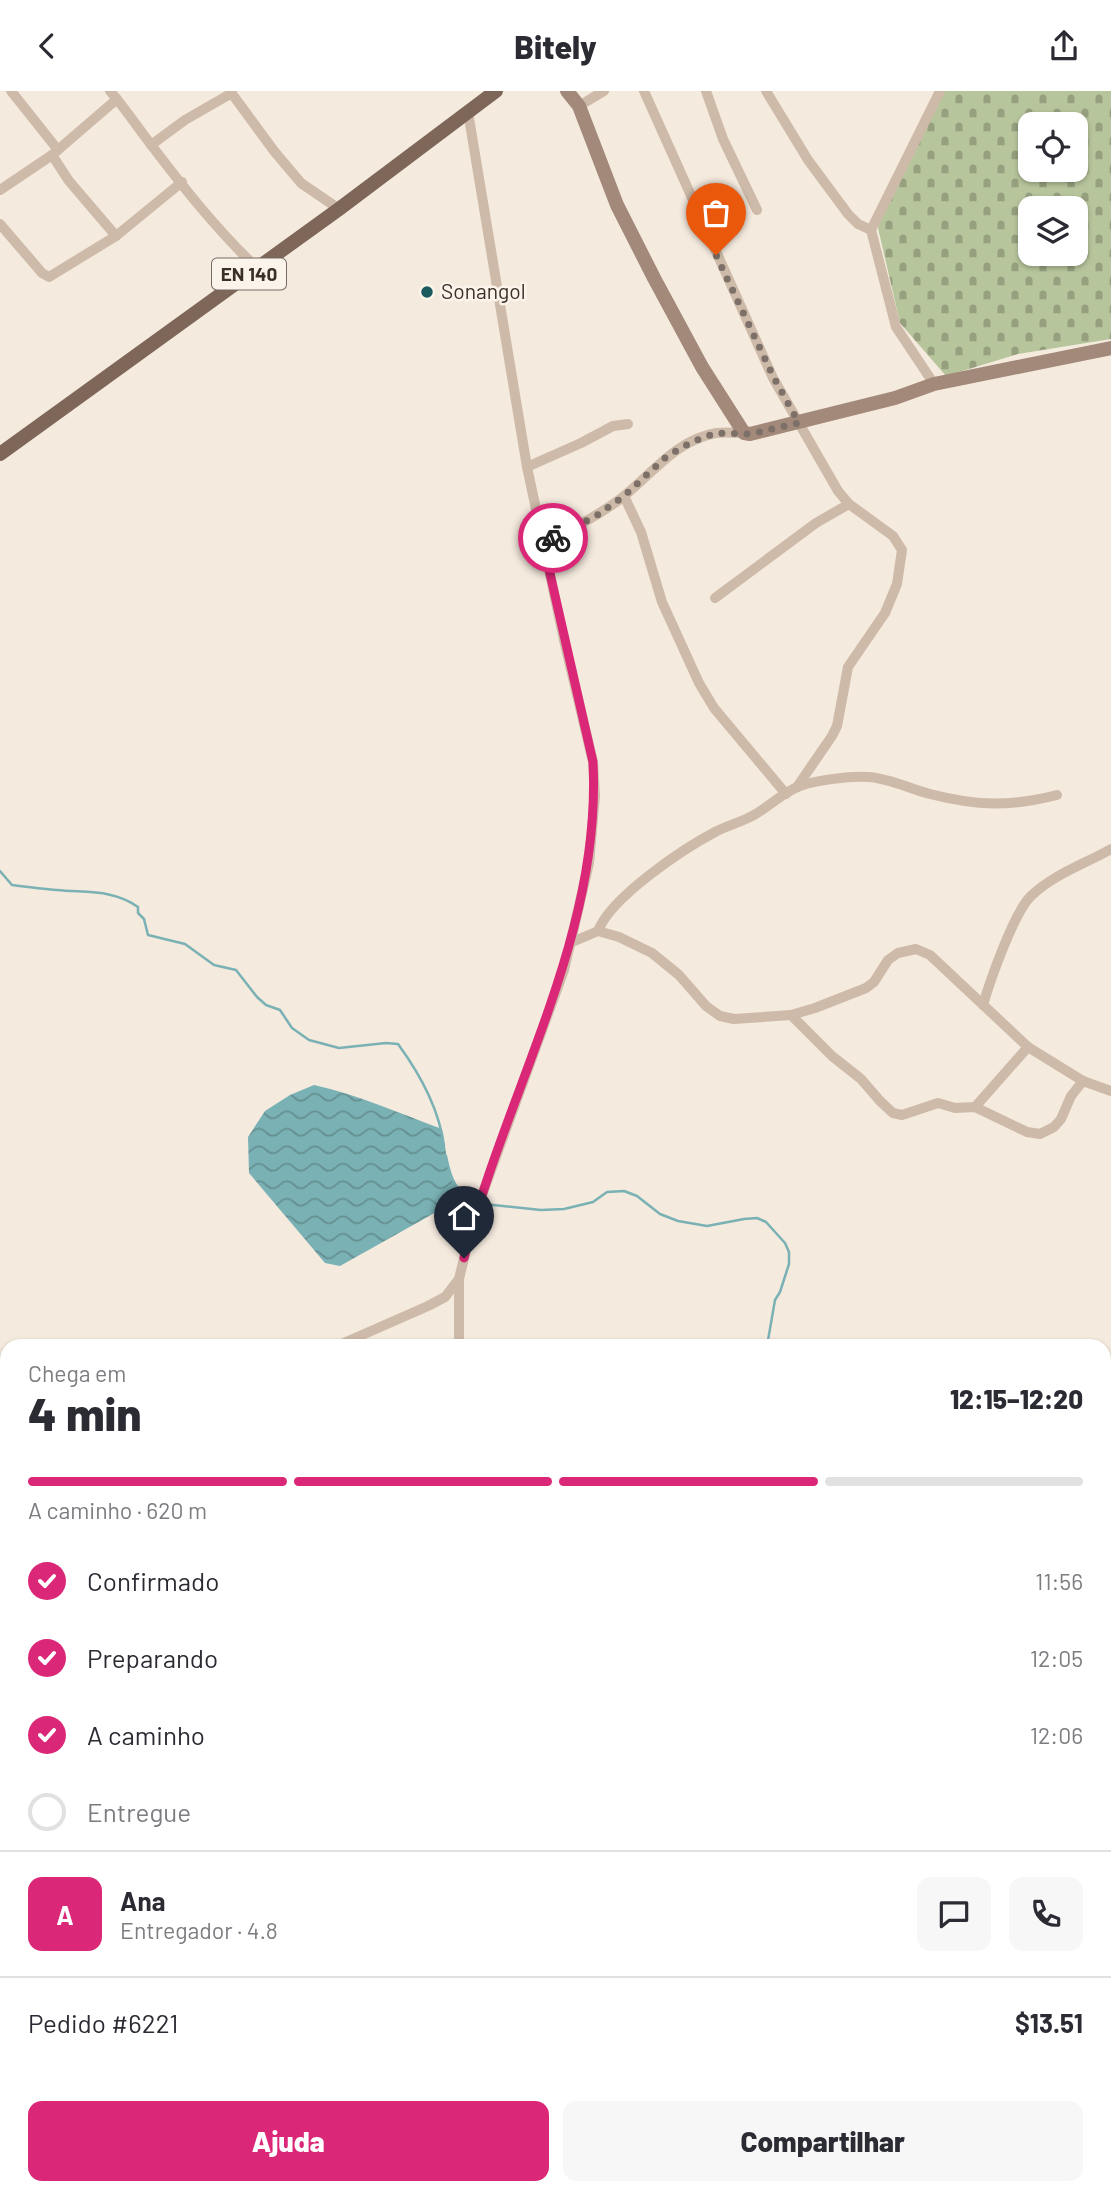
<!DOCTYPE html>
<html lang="pt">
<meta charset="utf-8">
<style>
body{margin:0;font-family:Barlow,sans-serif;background:#f7f7f7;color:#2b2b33;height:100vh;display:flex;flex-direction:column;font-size:26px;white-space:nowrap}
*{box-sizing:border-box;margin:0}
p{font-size:23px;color:#7c7c81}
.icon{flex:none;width:38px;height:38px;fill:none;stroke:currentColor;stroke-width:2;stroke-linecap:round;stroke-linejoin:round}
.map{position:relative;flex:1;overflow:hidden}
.details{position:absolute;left:0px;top:1248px;width:1111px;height:856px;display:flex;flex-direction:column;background:#fff;border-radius:21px 21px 0 0;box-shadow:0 2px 5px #0004}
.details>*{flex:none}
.buttons{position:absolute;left:1018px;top:21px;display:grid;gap:14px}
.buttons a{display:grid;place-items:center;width:70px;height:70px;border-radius:14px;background:#fff;box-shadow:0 2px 5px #0004;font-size:35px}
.pin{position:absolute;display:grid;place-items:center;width:60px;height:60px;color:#fff;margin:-72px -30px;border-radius:50% 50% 50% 0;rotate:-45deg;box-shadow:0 0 7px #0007}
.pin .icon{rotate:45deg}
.courier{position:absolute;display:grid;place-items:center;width:70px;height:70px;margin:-35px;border:5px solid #db2777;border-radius:50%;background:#fff;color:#222;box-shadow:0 2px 9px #0007}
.head em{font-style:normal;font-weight:800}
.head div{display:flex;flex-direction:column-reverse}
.head{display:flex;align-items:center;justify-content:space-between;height:119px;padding:0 28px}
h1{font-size:46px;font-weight:800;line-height:52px}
.bar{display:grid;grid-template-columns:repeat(4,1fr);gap:10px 7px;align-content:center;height:84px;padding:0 28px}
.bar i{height:9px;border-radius:5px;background:#e1e1e2}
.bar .on{background:#db2777}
.bar p{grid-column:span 4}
.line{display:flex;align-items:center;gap:18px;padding:0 28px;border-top:2px solid #e1e1e2}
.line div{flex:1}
.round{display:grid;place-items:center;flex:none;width:74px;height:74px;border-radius:14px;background:#f7f7f7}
ol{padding:0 28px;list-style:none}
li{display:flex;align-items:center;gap:21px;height:77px}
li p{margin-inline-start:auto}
li .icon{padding:7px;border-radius:50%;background:#db2777;color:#fff;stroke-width:4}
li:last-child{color:#7c7c81}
li i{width:38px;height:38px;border:4px solid #e1e1e2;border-radius:50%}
.cta{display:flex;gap:14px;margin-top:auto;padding:14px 28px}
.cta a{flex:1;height:80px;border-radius:14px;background:#db2777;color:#fff;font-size:28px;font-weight:800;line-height:80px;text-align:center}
.cta a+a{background:#f7f7f7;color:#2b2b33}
header{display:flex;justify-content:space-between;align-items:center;height:91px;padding:0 28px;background:#fff;font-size:32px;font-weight:800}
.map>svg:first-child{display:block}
</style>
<header><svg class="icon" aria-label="back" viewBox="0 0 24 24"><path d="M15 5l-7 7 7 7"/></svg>Bitely<svg class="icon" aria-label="share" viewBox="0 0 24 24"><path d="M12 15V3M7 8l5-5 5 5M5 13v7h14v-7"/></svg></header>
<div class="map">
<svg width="1111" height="2102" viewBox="0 0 1111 2102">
<defs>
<pattern id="cemetery-stones" width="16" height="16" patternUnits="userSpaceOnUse" patternTransform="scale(1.75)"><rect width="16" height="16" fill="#b7c59c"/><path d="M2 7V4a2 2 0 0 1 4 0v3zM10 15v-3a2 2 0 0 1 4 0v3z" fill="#96a07f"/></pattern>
<pattern id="water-waves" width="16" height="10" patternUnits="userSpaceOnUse" patternTransform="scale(1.75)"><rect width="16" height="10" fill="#7ab1b4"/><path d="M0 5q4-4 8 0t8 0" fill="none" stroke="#659092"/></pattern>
</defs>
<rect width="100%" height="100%" fill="#f5eade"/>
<path fill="url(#cemetery-stones)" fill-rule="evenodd" d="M 945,0 L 1111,0 L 1111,248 L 1018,263 L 946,285 L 900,232 L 878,137 L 884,118 ZM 1031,33 L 1076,33 L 1076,79 L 1031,79 ZM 1031,117 L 1076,117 L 1076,163 L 1031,163 Z"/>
<path fill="url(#water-waves)" d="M 314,994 C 358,1004 399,1022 442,1038 L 450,1085 L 463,1106 L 340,1175 L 325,1172 L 249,1082 L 248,1046 L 265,1020 L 290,1004 Z"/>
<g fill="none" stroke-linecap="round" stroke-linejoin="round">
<g stroke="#7ab1b4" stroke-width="2.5">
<path d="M 0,780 L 12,794 C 27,796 42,798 57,799 C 86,802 113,798 138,816 L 138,822 L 144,828 L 148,844 L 185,853 L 214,874 L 236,879 L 257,906 L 266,914 L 280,919 L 292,937 L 309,949 L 339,957 L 386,952 L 398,953 C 420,983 439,1017 444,1055"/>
<path d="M 446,1065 C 450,1087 456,1103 477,1111"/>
<path d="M 483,1113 L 541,1119 L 564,1118 L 593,1111 L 607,1101 L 624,1100 L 637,1105 L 660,1123 L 678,1130 L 707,1135 L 744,1128 L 757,1127 L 766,1131 L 785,1152 L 789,1161 L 789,1173 L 780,1201 L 775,1209 L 767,1255"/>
<path d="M 1104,1276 L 1111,1278"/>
<path d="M 900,2096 L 907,2102"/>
<path d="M 138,2102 L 152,2096"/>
</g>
<g stroke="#cebaa8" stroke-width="10">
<path d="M 11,0 L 58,59"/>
<path d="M 110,0 C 124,16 136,34 149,51 C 183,96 217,139 257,177"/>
<path d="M 230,0 L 274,60 L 301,92 L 339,118"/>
<path d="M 644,0 L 773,287 L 838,400 L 849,413 L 893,445 L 902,459 L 897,493 L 885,522 L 848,576 L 837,635 L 832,645 L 797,696"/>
<path d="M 706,0 L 723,48 L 757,119"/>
<path d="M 766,0 L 808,69 L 848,123 L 858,133 L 871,139"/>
<path d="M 579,15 L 604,0"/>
<path d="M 151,54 L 185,29 L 232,2"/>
<path d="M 52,64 L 69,90 L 116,145"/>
<path d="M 0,99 L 52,64 L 117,8"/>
<path d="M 0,133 L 42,182 L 49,186 L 116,145 L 182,91"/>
<path d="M 934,293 L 896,236 L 871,139 L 940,0"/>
<path d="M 527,376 L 581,352 L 613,335 L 628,333"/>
<path d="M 624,405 L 641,441 L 662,511 L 699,592 L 714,617 L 786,703"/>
<path d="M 543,452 C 571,439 598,425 623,406 C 653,382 676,349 716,342 C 725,341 735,342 744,342"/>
<path d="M 715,507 L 816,432 L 849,413"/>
<path d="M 598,840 C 611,806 683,758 715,741 C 728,734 742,731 754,724 C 770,715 783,701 800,695 C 817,689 849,685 868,686 C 889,687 910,698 930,703 C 977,715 1010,716 1057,704"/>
<path d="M 570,852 L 598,840 L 619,846 L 652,862 L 679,884 L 706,915 L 720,925 L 734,928 L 791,924 L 815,917 L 866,897 L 874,891 L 888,869 L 898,862 L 916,858 L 930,864 L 1028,956 L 1083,990 L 1111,1000"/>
<path d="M 983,914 C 990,890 1014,821 1031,805 C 1054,783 1085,773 1111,758"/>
<path d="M 791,924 L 832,965 L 861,988 L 880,1010 L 893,1022 L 902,1024 L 938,1012 L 955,1017 L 975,1016 L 1027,1041 L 1040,1043 L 1054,1036 L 1061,1028 L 1071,1005 L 1083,990"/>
<path d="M 975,1016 L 1028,956"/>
<path d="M 337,1255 L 428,1215 L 445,1206 L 459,1188 L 474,1126 L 564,879 L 589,772 L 595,705 L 593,671 L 564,549 L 527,376 L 468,21"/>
<path d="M 456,1255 L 459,1248 L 459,1188"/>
<path d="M 0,1318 L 7,1329"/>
<path d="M 0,1399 L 7,1396"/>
<path d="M 0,1553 L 7,1552"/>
<path d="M 0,1741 L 7,1743"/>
<path d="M 1104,1953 L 1111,1951"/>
<path d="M 1104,2078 L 1111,2086"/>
</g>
<path stroke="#a28979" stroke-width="14" d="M 567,0 L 579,15 L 617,114 L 654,187 L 702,276 L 744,342 L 750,343 L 895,307 L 934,293 L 1111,257"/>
<path stroke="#7e6659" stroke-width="14" d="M 0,363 L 339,118 L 496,0"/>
</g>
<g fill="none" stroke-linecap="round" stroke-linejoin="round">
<path stroke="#7c7068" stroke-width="7" stroke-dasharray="0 12.6" d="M 553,447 L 596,425 L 624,405 L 667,365 L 692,351 L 716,342 L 750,343 L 799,332 L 774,287 L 716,164"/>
<path stroke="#db2777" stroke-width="9" d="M 464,1167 C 505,1001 602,847 593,671 L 543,452 L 553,447"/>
</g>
<circle fill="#1b5b60" stroke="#fbf4eb" stroke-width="2.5" cx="427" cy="201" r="7"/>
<g text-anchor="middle" stroke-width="5" stroke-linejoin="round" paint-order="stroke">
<rect fill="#fbf4eb" stroke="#756a63" stroke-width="2" x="212" y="167.5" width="74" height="31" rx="5"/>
<g font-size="19" font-weight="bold" fill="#3b2f29">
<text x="249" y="190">EN 140</text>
</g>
<g font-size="21" fill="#3b2f29" stroke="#fbf4eb" text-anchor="start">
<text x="441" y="208">Sonangol</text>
</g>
</g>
</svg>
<div class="buttons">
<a><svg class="icon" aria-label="locate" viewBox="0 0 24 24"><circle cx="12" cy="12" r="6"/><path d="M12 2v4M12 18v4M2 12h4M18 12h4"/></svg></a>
<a><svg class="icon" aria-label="layers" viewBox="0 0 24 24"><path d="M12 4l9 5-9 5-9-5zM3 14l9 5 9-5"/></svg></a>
</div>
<div class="pin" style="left:716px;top:164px;background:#ea580c"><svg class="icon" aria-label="bag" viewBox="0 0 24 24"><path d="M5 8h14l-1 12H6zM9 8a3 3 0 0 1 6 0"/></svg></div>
<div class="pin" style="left:464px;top:1167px;background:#1f2937"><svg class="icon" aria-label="home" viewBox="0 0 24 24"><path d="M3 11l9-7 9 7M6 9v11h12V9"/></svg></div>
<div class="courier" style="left:553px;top:447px"><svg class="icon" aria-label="bike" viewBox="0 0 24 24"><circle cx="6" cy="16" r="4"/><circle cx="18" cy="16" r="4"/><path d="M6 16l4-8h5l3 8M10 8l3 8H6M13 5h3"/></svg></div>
<section class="details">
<div class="head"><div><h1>4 min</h1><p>Chega em</p></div><em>12:15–12:20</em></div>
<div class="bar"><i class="on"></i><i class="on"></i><i class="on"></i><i></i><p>A caminho · 620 m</p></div>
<ol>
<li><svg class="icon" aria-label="check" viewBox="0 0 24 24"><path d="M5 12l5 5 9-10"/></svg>Confirmado<p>11:56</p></li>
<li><svg class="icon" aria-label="check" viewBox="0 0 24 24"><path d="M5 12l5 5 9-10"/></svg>Preparando<p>12:05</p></li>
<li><svg class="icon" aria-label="check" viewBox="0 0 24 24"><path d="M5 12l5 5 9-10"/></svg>A caminho<p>12:06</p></li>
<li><i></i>Entregue</li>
</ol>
<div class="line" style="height:126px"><b class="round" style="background:#db2777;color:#fff">A</b><div><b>Ana</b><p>Entregador · 4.8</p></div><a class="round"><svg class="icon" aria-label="chat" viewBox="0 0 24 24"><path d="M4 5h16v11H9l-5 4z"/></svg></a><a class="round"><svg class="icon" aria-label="phone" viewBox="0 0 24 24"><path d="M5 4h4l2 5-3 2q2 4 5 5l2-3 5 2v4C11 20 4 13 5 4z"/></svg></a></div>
<div class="line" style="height:91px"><div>Pedido #6221</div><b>$13.51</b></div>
<div class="cta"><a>Ajuda</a><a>Compartilhar</a></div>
</section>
</div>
